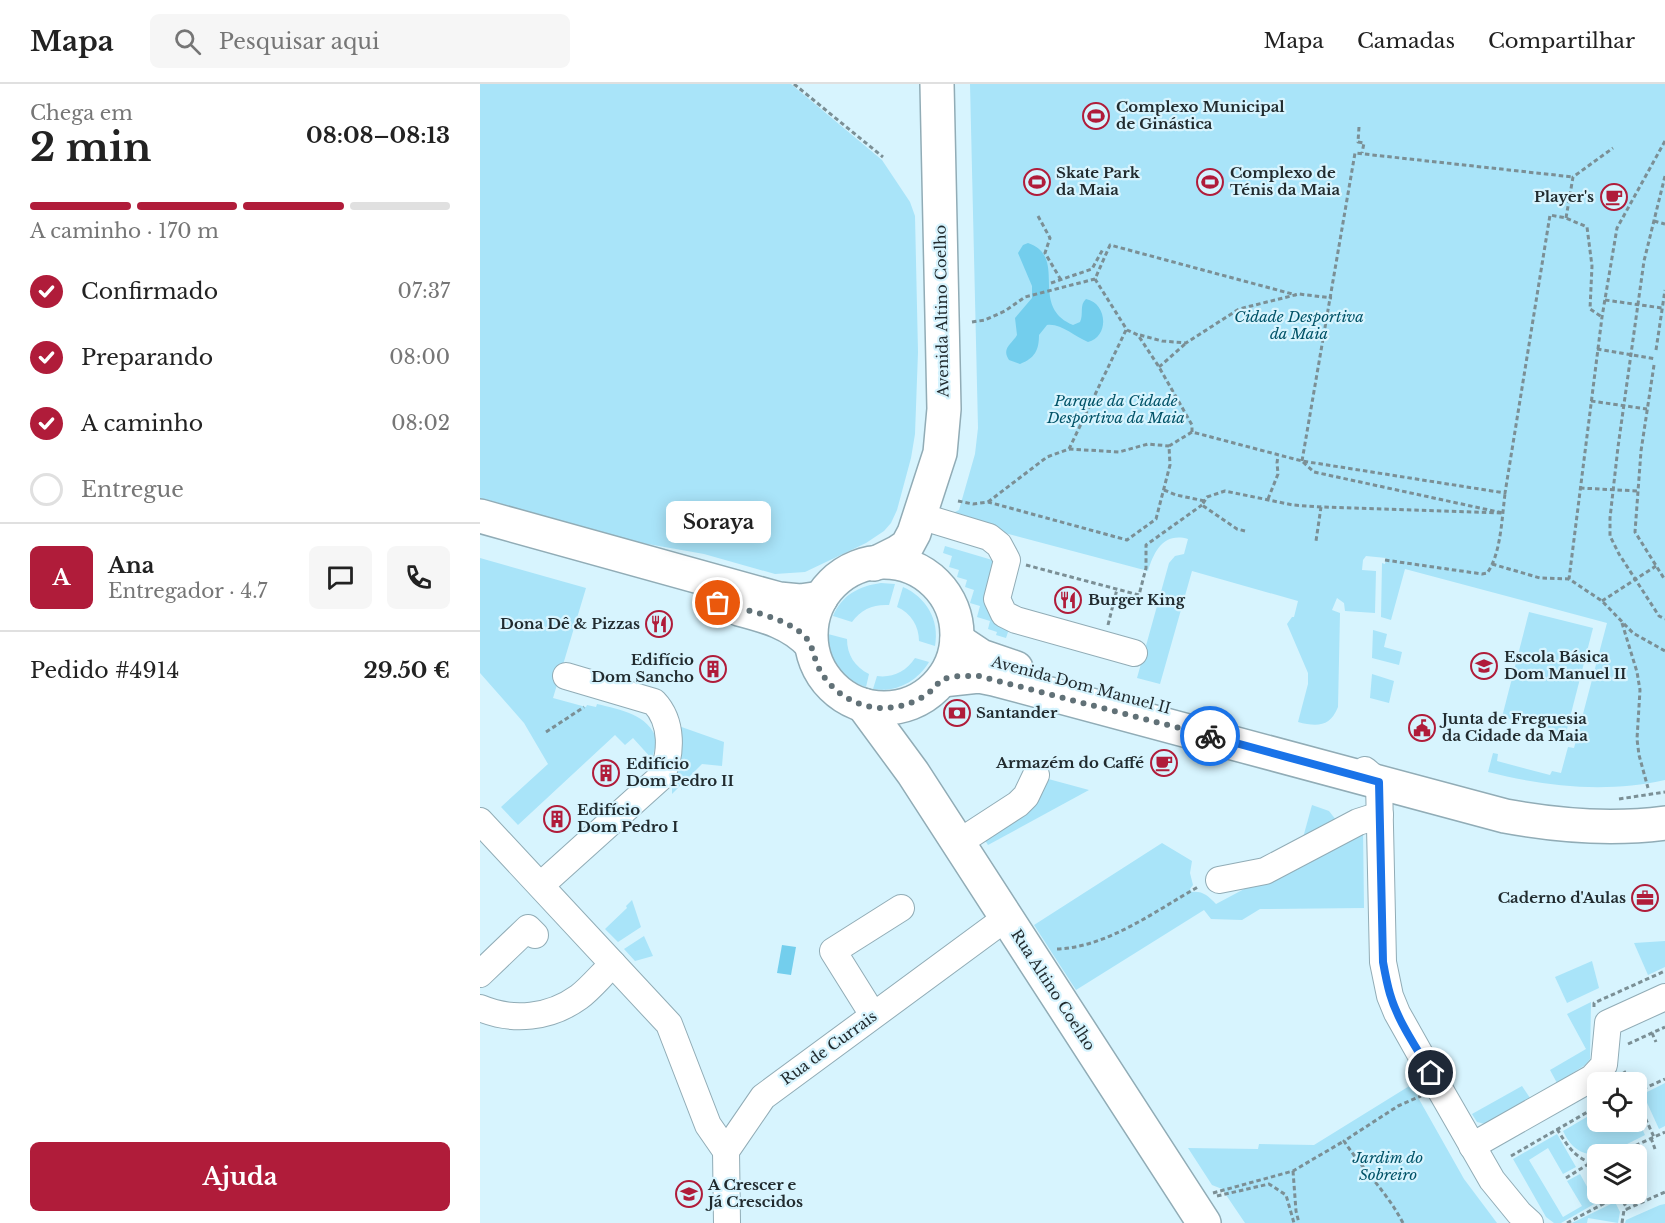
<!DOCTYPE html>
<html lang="pt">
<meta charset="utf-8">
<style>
body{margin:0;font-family:"Libre Baskerville",serif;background:#f6f6f6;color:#222;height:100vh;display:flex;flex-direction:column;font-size:22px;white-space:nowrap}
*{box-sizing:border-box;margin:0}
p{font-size:20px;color:#767676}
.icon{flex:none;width:33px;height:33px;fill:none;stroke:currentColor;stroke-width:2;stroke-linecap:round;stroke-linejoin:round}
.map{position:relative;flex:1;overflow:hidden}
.sheet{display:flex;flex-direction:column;background:#fff;width:480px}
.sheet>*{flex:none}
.tools{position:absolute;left:1107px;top:988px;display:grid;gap:12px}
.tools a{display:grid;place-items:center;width:60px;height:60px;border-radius:9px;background:#fff;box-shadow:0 3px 15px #0003;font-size:30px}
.pin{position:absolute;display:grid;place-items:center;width:51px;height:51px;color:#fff;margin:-26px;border:3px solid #fff;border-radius:50%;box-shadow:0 2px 6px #0007}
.courier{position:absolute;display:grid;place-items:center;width:60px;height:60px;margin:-30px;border:4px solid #1a73e8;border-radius:50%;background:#fff;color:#222;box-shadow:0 2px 8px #0007}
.bubble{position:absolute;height:42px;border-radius:9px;background:#fff;box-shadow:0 3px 15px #0003;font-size:20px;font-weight:800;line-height:42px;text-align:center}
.headline em{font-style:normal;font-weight:800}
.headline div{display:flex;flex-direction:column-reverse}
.headline{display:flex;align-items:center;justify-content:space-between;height:102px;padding:0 30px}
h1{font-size:39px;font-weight:800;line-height:45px}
.bar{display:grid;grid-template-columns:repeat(4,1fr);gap:9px 6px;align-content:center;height:72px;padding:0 30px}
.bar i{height:8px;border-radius:4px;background:#e0e0e0}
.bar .current{background:#b01c3a}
.bar p{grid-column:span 4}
.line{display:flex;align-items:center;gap:15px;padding:0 30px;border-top:2px solid #e0e0e0}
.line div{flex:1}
.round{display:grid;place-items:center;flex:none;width:63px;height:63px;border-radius:9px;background:#f6f6f6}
ol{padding:0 30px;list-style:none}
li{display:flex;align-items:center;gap:18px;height:66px}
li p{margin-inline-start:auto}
li .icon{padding:6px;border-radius:50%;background:#b01c3a;color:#fff;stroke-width:4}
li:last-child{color:#767676}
li i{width:33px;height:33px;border:3px solid #e0e0e0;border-radius:50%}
.primary-button{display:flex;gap:12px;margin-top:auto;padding:12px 30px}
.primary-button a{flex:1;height:69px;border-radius:9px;background:#b01c3a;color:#fff;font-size:24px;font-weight:800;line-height:69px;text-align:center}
header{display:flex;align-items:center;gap:36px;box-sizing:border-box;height:84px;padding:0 30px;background:#fff;border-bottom:2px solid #e0e0e0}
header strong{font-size:28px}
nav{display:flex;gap:33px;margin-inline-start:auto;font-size:21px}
.search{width:420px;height:54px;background:#f6f6f6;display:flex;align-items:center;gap:15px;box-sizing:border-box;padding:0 21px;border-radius:9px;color:#767676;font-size:22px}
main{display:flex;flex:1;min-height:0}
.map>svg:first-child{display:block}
</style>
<header>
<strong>Mapa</strong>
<div class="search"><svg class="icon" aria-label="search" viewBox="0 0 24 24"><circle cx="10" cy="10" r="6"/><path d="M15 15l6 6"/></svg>Pesquisar aqui</div>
<nav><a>Mapa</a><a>Camadas</a><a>Compartilhar</a></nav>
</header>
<main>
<section class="sheet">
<div class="headline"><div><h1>2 min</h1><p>Chega em</p></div><em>08:08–08:13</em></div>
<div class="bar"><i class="current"></i><i class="current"></i><i class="current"></i><i></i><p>A caminho · 170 m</p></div>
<ol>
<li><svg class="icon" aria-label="check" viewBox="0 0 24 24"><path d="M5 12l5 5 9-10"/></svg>Confirmado<p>07:37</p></li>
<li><svg class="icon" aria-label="check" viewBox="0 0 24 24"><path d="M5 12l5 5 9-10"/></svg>Preparando<p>08:00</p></li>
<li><svg class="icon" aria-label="check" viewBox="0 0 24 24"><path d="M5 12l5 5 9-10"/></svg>A caminho<p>08:02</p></li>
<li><i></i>Entregue</li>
</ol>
<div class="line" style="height:108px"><b class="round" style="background:#b01c3a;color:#fff">A</b><div><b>Ana</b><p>Entregador · 4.7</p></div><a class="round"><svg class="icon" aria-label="chat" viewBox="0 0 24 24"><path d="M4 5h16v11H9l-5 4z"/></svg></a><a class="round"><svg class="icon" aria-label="phone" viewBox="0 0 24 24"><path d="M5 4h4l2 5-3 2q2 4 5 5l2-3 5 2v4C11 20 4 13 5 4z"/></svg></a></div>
<div class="line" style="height:78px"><div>Pedido #4914</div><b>29.50 €</b></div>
<div class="primary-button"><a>Ajuda</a></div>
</section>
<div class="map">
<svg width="1185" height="1139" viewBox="0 0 1185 1139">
<rect width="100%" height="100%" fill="#d7f4fe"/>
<g fill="#a9e4f9">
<path d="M 0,0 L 311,0 L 402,76 L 430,118 L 435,132 L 438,268 L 435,350 L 431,374 L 417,426 L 411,439 L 404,447 L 386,459 L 325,488 L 295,490 L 224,470 L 162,459 L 0,414 Z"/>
<path d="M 490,0 L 1185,0 L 1185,696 C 1127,709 1066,703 1008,688 L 1013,669 L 1018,670 L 1017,677 L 1070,691 L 1072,687 L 1081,689 L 1088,663 L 1094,664 L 1127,539 L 925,485 L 911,536 L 901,533 L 902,479 L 905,480 L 906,474 L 886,472 L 883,476 L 882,486 L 896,487 L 895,529 L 865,527 L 864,519 L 857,514 L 852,526 L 860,529 L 858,623 C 850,643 837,643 818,638 L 828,600 L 828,589 L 807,540 L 812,533 L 814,533 L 818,517 L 712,487 L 680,600 L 657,594 L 689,479 L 695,472 L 704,470 L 708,455 C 684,448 674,467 668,487 L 472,435 L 473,429 L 479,426 L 495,370 L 498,344 Z"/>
<path d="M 465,462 L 519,478 L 530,542 L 526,554 L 516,551 L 517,548 L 508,545 L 510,537 L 497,533 L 500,522 L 490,519 L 494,506 L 485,503 L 487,496 L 477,493 L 479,486 L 469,483 L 472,472 L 463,469 Z"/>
<path d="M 0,474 L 106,504 L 73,614 L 106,623 L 107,621 L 116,623 L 117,620 C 141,626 168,630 177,656 L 172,675 L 153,654 L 145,661 L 135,651 L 38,741 L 21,723 L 68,680 L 44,639 L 0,589 Z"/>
<path d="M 401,499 L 415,500 L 409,521 C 394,520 381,525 372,538 L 353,532 C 362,511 379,502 401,499 Z"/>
<path d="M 423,503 C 446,513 460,536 455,562 L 439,557 C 439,542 431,529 417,523 Z"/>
<path d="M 1049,528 L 1113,544 L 1086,649 L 1022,633 Z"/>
<path d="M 893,546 L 907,550 L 904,563 L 922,568 L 919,581 L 892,574 Z"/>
<path d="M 348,550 L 367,555 C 367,571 375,583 389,590 L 386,603 C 362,596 347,575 348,550 Z"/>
<path d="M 435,574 L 449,578 C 437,598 415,609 393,605 L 397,592 C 412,594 426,588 435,574 Z"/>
<path d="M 892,590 L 914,597 L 909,619 L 890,614 Z"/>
<path d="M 193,640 L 244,658 L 242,682 L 222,680 L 192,710 Z"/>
<path d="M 561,693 L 609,706 L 508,761 L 501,750 Z"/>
<path d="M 832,721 L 849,727 L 856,736 L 821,761 Z"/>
<path d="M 883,746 L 884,824 L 780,825 L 762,836 L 731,835 L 724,826 L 596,906 L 554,841 L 682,759 L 712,777 L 710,789 L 713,801 L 710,805 L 712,808 C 723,807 728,812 736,820 L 872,748 Z"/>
<path d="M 152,816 L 161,843 L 138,858 L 125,845 L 147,824 L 146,822 Z"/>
<path d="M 164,852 L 173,872 L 155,877 L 144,865 Z"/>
<path d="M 1185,857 L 1185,883 L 1168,891 L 1154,859 Z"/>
<path d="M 1112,877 L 1119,904 L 1087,919 L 1075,893 Z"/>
<path d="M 1111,918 L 1110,975 L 1105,981 L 1077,999 L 1070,986 L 1106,965 L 1087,930 Z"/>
<path d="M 1185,999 L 1185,1042 L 1179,1045 L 1163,1010 Z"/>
<path d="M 931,1001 L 984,1095 L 1017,1139 L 765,1139 L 742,1105 L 732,1101 L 708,1064 L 778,1065 L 779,1060 L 834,1061 Z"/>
<path d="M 1042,1002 L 1050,1014 L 1005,1040 L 997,1038 L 992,1030 Z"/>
<path d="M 1117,1027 L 1118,1038 L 1156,1038 L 1157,1034 L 1165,1051 C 1136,1065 1102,1088 1083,1047 Z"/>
<path d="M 1077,1050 L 1096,1083 L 1083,1090 L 1068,1064 L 1049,1076 L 1083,1133 L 1102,1122 L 1087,1097 L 1100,1090 L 1116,1119 L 1081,1139 L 1074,1139 L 1066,1133 L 1033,1075 Z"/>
<path d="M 1135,1118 L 1140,1128 L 1138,1139 L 1108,1134 L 1107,1139 L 1092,1139 Z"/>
<path d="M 1185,1120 L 1185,1139 L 1145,1139 L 1146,1136 L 1180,1121 Z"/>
</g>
<g fill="#73ceed">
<path d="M 548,159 C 589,173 548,222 593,241 L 600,238 C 604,230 599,221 606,215 C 627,219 630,252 608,258 C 595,253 581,239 567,241 L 559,251 C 559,266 555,274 540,280 L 529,276 C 521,264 532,260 537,251 L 535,234 L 552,214 L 552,202 L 538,169 L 543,161 Z"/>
<path d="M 302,861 L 316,863 L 311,891 L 297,889 Z"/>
</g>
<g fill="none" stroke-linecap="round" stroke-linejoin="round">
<defs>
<g id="minor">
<path d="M 440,432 L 509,453 L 519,461 L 527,476 L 517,515 L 524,530 L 536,536 L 654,569"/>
<path d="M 885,686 L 899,698 L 903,878 L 910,912 L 917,929 L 958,1002 L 1012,1096 L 1039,1129 L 1050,1139"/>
<path d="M 0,737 L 189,940 L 228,1041 L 246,1067"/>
<path d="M 478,759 L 538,720 L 546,712 L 556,691"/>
<path d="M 739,796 L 785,787 L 878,738 L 900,731"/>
<path d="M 61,801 L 181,693 C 192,670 193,638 174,618 L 86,592"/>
<path d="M 0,890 L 48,844 L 55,851"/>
<path d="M 0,924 C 33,938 70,934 99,913 C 111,904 122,890 133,880"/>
<path d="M 393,931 L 353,867 L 421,824"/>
<path d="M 992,1062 L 1112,994 L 1124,981 L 1128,939 L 1185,913"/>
<path d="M 247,1139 L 246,1067 L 283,1013 L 526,834"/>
</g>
<g id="major">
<path d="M 0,432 L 299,515 L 320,517 L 341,514"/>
<circle cx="404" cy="551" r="73"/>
<path d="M 394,480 L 418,468 L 427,462 L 434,449 L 460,369 L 464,325 L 457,0"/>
<path d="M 259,525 C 286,532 312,539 331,560"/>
<path d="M 477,556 L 501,572 L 536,584"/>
<path d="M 462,596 L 499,592 L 514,595 L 1025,732 C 1079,742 1131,746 1185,739"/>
<path d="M 383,621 L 433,689 L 724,1139"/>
</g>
</defs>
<use href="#minor" stroke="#91acb6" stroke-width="28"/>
<use href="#major" stroke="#91acb6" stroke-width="36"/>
<g stroke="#7b8f95" stroke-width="3" stroke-dasharray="4.5 3" stroke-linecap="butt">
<path d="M 314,0 L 403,73"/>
<path d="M 879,43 L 878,58 L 884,59 L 882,69"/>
<path d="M 1185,57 L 1137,144 L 1122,233 L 1089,495 L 1122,517 L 1153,549 L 1185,567"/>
<path d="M 1185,92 L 1164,177 L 1138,363 L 1130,434 L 1130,452 L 1139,470 L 1179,532 L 1185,535"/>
<path d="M 558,132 L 570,154 L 565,169 L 581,196"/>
<path d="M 1086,134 L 1093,93 L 1133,64"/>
<path d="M 1174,137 L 1185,140"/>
<path d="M 571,199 L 612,185 L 623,165"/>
<path d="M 1125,216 L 1182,224"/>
<path d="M 492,238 L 505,236 L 525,227 L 545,213 L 615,195"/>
<path d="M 660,251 L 682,257 L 706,259 L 759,225 L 819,210 L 852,214"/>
<path d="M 1117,265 L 1176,275"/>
<path d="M 1176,266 L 1185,206"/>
<path d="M 1174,281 L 1161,367 L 1155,448 L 1185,496"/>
<path d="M 679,283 L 705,260"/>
<path d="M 1111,317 L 1167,325"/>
<path d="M 712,348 L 712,341 L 679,283 L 658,251 L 647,246 L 615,195 L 630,161 L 816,211"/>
<path d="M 589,365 L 639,368 L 668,360 L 689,362"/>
<path d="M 822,377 L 875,69 L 1093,93"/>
<path d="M 823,378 L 834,388 L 1023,429 L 841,423 L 836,457"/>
<path d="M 1100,404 L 1158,407"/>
<path d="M 684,406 L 696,411 L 725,417"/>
<path d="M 788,415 L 798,390 L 797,379 L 798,372"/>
<path d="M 478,417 L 493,420 L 508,418 L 647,456 L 676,435 L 690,381 L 689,362 L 712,348 L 822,377 L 1025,409 L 1070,131 L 1086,134 L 1107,143 L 1112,182 L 1110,225 L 1122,233"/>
<path d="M 508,418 L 567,373 L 589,365 L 646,246"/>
<path d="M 765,447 L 757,445 L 722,421 L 727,413 L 745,407 L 813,421 L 841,423"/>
<path d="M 905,476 L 1002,490 L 1007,489 C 1021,471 1022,432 1025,410"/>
<path d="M 1012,480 L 1060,494 L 1089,495"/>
<path d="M 546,481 L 659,511 L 666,484 L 666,461 L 722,421"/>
<path d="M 1122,517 L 1176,482"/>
<path d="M 1142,539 L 1157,588 L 1160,606 L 1157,655 L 1159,671 L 1168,704"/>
<path d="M 628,541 L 637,505"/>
<path d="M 66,648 L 104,623"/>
<path d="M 1139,715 L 1185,708"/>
<path d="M 577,865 C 628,863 675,827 718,803"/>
<path d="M 1114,923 L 1114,919 L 1185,887"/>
<path d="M 1172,949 L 1176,958"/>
<path d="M 1148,960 L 1185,943"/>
<path d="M 1144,987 L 1150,999"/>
<path d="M 1156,1008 L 1185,995"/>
<path d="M 1156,1014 L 1174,1053"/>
<path d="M 1077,1045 C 1087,1061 1095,1075 1115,1080 L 1118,1086"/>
<path d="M 1171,1054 L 1175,1065"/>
<path d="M 1135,1071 L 1185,1048"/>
<path d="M 1031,1072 L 1118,1022"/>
<path d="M 813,1087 L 816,1127 L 819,1139"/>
<path d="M 1086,1094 L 1110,1079"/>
<path d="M 733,1109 L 813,1087 L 864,1057"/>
<path d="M 1129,1110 L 1131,1115"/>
<path d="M 737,1112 L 789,1100 L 806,1111 L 814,1139"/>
<path d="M 923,1139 C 907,1108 883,1086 864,1057 L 918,1022 L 941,1012"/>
<path d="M 1087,1139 L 1140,1111 L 1147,1125 L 1185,1108"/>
<path d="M 1142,1139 L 1144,1126 L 1147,1125"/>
</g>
<use href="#minor" stroke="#fff" stroke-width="26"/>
<use href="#major" stroke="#fff" stroke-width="33"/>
</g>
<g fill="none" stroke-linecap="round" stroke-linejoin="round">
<path stroke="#617177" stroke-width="6" stroke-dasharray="0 10.8" d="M 238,519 C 265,526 297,531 320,548 C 332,557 332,567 337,580 C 348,607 377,625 406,624 C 423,623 440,617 452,606 C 455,603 459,598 462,596 C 471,591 488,592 499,592 L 730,652"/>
<path stroke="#1a73e8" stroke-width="8" d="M 730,652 L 899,698 L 903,878 C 905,889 907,900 910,910 C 918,938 937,964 951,989"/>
</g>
<defs>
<symbol id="stadium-ring" viewBox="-11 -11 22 22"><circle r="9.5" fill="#d7f4fe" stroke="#b01c3a" stroke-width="1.5"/><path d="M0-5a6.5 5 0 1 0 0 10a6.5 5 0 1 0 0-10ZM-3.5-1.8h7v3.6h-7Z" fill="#b01c3a"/></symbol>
<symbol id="cafe-ring" viewBox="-11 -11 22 22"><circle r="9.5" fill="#d7f4fe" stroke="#b01c3a" stroke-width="1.5"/><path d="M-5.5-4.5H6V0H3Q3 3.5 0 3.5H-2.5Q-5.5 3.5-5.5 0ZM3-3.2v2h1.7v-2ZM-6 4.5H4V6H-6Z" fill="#b01c3a"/></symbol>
<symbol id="restaurant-ring" viewBox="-11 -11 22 22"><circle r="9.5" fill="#d7f4fe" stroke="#b01c3a" stroke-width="1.5"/><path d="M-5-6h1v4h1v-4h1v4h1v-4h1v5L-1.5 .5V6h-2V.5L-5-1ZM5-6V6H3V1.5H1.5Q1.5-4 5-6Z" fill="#b01c3a"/></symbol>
<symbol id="school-ring" viewBox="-11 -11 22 22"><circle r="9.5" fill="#d7f4fe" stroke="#b01c3a" stroke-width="1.5"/><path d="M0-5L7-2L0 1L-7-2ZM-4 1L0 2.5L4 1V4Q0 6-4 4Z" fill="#b01c3a"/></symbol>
<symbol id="building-ring" viewBox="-11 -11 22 22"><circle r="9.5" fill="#d7f4fe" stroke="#b01c3a" stroke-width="1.5"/><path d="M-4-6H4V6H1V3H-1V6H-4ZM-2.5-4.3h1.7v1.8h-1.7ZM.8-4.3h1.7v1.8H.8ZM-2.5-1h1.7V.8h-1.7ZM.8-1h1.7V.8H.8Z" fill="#b01c3a"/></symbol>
<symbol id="bank-ring" viewBox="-11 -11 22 22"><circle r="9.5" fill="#d7f4fe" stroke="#b01c3a" stroke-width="1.5"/><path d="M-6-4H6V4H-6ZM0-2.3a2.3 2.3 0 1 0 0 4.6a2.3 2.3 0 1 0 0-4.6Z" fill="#b01c3a"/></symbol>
<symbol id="civic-ring" viewBox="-11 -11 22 22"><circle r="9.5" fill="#d7f4fe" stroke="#b01c3a" stroke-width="1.5"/><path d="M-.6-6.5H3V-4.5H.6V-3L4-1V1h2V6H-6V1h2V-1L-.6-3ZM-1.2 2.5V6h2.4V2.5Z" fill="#b01c3a"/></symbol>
<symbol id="office-ring" viewBox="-11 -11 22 22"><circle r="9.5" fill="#d7f4fe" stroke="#b01c3a" stroke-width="1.5"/><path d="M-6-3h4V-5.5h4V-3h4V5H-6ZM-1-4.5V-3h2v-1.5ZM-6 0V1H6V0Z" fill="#b01c3a"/></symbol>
</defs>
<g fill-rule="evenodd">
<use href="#stadium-ring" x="601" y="17" width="30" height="30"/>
<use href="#stadium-ring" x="542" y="83" width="30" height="30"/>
<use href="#stadium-ring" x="715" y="83" width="30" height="30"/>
<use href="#cafe-ring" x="1119" y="98" width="30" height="30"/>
<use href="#restaurant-ring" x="573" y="501" width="30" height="30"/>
<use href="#restaurant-ring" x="164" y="525" width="30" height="30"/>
<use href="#school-ring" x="989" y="567" width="30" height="30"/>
<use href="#building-ring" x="218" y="570" width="30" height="30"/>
<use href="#bank-ring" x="462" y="614" width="30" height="30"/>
<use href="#civic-ring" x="927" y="629" width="30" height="30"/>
<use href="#cafe-ring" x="669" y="664" width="30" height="30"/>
<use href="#building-ring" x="111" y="674" width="30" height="30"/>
<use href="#building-ring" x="62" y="720" width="30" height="30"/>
<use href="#office-ring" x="1150" y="799" width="30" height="30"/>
<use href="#school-ring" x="194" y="1095" width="30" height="30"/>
</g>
<g text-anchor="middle" stroke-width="4.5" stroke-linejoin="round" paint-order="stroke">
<g font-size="15" font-weight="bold" fill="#212b2f" stroke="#d7f4fe" text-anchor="start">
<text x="636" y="28">Complexo Municipal<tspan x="636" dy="17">de Ginástica</tspan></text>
<text x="576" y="94">Skate Park<tspan x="576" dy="17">da Maia</tspan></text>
<text x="750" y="94">Complexo de<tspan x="750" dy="17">Ténis da Maia</tspan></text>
<text x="1114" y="118" text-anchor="end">Player's</text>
<text x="608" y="521">Burger King</text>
<text x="160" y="545" text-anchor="end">Dona Dê &amp; Pizzas</text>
<text x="1024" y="578">Escola Básica<tspan x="1024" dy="17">Dom Manuel II</tspan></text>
<text x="214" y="581" text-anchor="end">Edifício<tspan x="214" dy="17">Dom Sancho</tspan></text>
<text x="496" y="634">Santander</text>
<text x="962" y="640">Junta de Freguesia<tspan x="962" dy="17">da Cidade da Maia</tspan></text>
<text x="664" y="684" text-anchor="end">Armazém do Caffé</text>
<text x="146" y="685">Edifício<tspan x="146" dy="17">Dom Pedro II</tspan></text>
<text x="97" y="731">Edifício<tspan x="97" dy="17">Dom Pedro I</tspan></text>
<text x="1146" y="819" text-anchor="end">Caderno d'Aulas</text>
<text x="228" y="1106">A Crescer e<tspan x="228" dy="17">Já Crescidos</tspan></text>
</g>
<g font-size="15" fill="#212b2f" stroke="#d7f4fe">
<text transform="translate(462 227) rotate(-91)" y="5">Avenida Altino Coelho</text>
<text transform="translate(601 601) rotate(15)" y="5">Avenida Dom Manuel II</text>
<text transform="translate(573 906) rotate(57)" y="5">Rua Altino Coelho</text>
<text transform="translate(349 964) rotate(-36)" y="5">Rua de Currais</text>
</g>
<g font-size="15" font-style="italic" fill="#005267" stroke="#d7f4fe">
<text x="819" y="238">Cidade Desportiva<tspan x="819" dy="17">da Maia</tspan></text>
<text x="636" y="322">Parque da Cidade<tspan x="636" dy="17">Desportiva da Maia</tspan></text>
<text x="908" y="1079">Jardim do<tspan x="908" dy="17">Sobreiro</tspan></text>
</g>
</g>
</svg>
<div class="tools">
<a><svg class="icon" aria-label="locate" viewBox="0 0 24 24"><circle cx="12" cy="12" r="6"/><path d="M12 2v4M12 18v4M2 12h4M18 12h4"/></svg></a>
<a><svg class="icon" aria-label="layers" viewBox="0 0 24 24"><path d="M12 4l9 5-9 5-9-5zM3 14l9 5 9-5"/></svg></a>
</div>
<div class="pin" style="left:238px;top:519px;background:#ea580c"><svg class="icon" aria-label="bag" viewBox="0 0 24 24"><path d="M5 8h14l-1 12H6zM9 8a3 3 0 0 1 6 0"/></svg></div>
<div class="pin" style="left:951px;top:989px;background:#1f2937"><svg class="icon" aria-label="home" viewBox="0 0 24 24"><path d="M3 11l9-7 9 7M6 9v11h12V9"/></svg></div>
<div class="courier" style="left:730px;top:652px"><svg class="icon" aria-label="bike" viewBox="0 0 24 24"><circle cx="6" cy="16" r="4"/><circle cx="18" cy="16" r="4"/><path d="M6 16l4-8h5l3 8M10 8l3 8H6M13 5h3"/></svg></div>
<div class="bubble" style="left:186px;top:417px;width:105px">Soraya</div>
</div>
</main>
